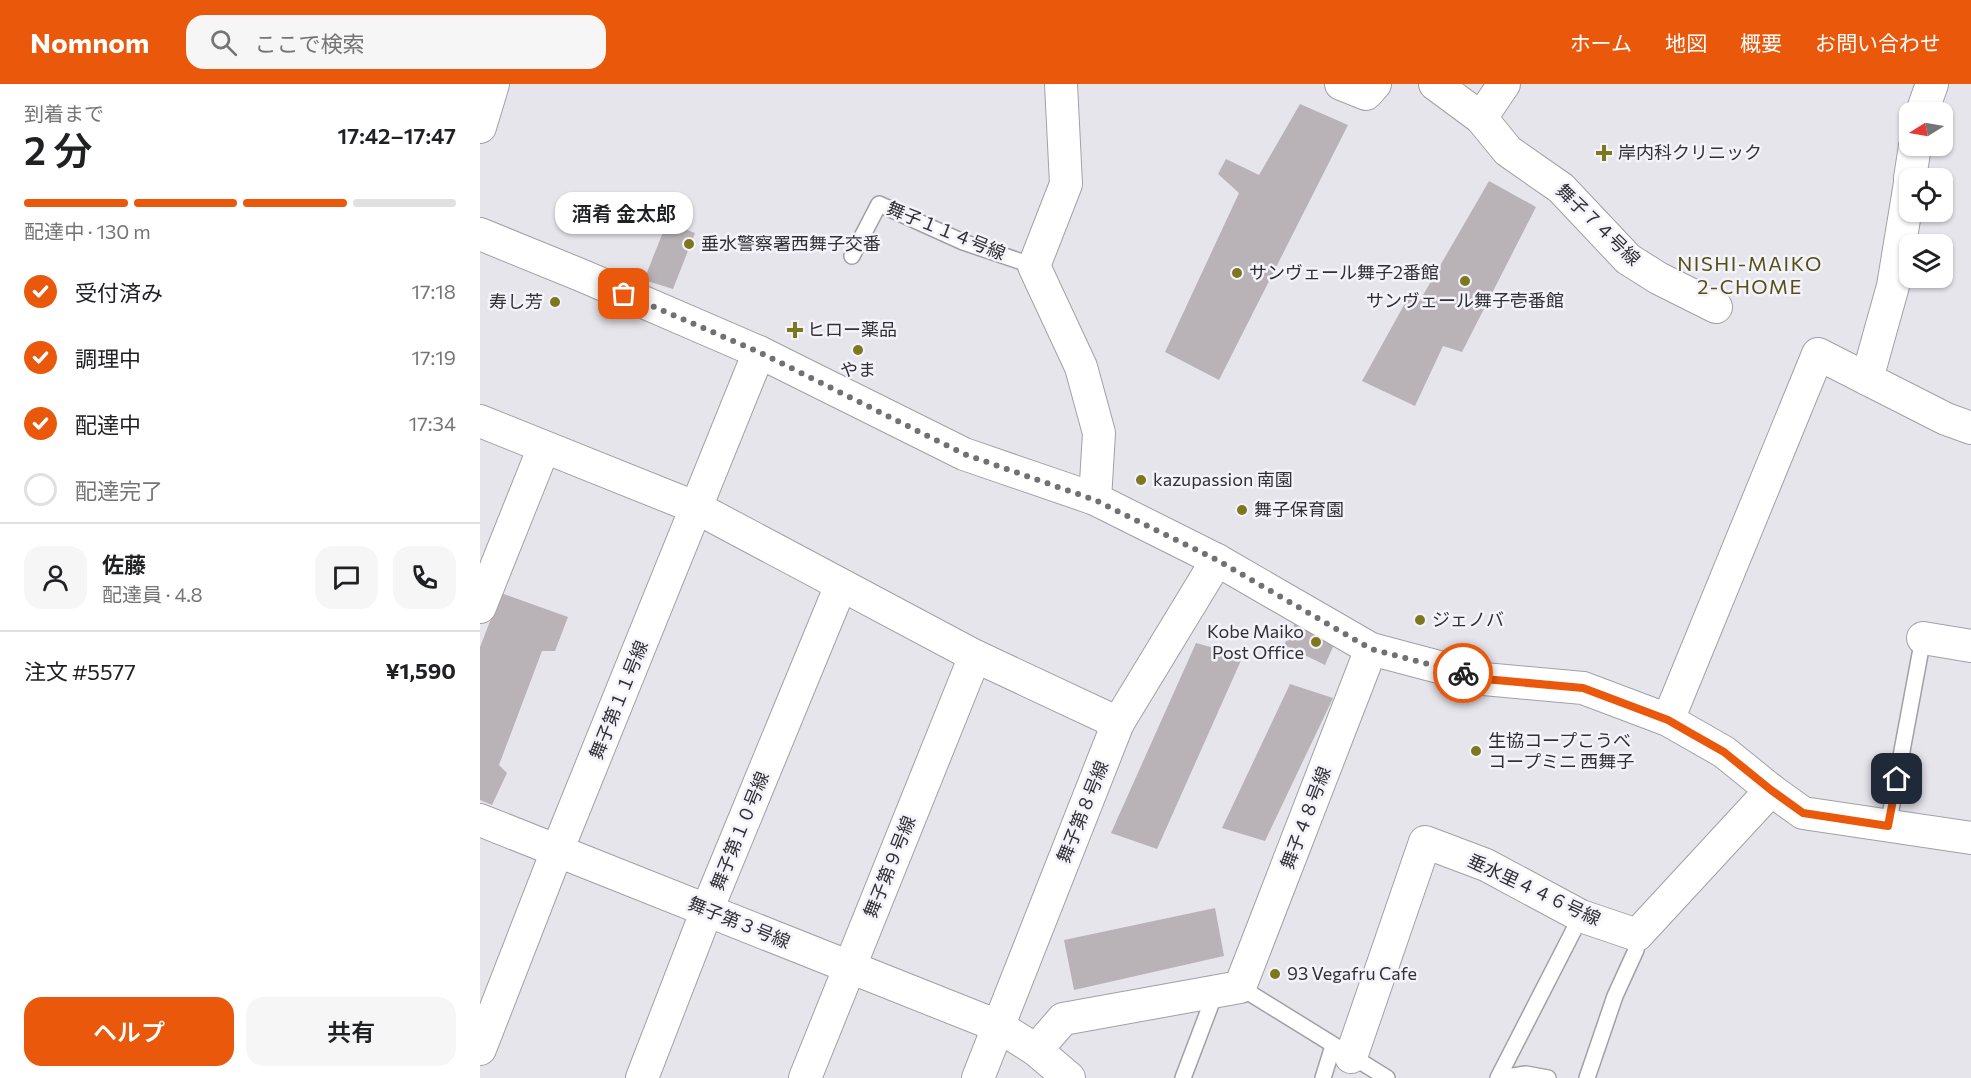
<!DOCTYPE html>
<html lang="ja">
<meta charset="utf-8">
<style>
body{margin:0;font-family:Commissioner,"Noto Sans JP",sans-serif;background:#f6f6f6;color:#202124;height:100vh;display:flex;flex-direction:column;font-size:22px;white-space:nowrap}
*{box-sizing:border-box;margin:0}
p{font-size:20px;color:#757577}
.icon{flex:none;width:33px;height:33px;fill:none;stroke:currentColor;stroke-width:2;stroke-linecap:round;stroke-linejoin:round}
.map{position:relative;flex:1;overflow:hidden}
.details{display:flex;flex-direction:column;background:#fff;width:480px}
.details>*{flex:none}
.needle{width:39px;rotate:259deg}
.buttons{position:absolute;left:1419px;top:18px;display:grid;gap:12px}
.buttons a{display:grid;place-items:center;width:54px;height:54px;border-radius:12px;background:#fff;box-shadow:0 2px 4px #0004;font-size:30px}
.pin{position:absolute;display:grid;place-items:center;width:51px;height:51px;color:#fff;margin:-26px;border-radius:12px;box-shadow:0 3px 9px #0006}
.courier{position:absolute;display:grid;place-items:center;width:60px;height:60px;margin:-30px;border:4px solid #ea580c;border-radius:50%;background:#fff;color:#222;box-shadow:0 2px 8px #0007}
.bubble{position:absolute;height:42px;border-radius:18px;background:#fff;box-shadow:0 2px 4px #0004;font-size:20px;font-weight:600;line-height:42px;text-align:center}
.summary em{font-style:normal;font-weight:600}
.summary div{display:flex;flex-direction:column-reverse}
.summary{display:flex;align-items:center;justify-content:space-between;height:102px;padding:0 24px}
h1{font-size:39px;font-weight:600;line-height:45px}
.bar{display:grid;grid-template-columns:repeat(4,1fr);gap:9px 6px;align-content:center;height:72px;padding:0 24px}
.bar i{height:8px;border-radius:4px;background:#e0e0e0}
.bar .current{background:#ea580c}
.bar p{grid-column:span 4}
.line{display:flex;align-items:center;gap:15px;padding:0 24px;border-top:2px solid #e0e0e0}
.line div{flex:1}
.round{display:grid;place-items:center;flex:none;width:63px;height:63px;border-radius:18px;background:#f6f6f6}
ol{padding:0 24px;list-style:none}
li{display:flex;align-items:center;gap:18px;height:66px}
li p{margin-inline-start:auto}
li .icon{padding:6px;border-radius:50%;background:#ea580c;color:#fff;stroke-width:4}
li:last-child{color:#757577}
li i{width:33px;height:33px;border:3px solid #e0e0e0;border-radius:50%}
.action{display:flex;gap:12px;margin-top:auto;padding:12px 24px}
.action a{flex:1;height:69px;border-radius:18px;background:#ea580c;color:#fff;font-size:24px;font-weight:600;line-height:69px;text-align:center}
.action a+a{background:#f6f6f6;color:#202124}
header{display:flex;align-items:center;gap:36px;box-sizing:border-box;height:84px;padding:0 30px;background:#ea580c;color:#fff}
header strong{font-size:28px}
nav{display:flex;gap:33px;margin-inline-start:auto;font-size:21px}
.search{width:420px;height:54px;background:#f6f6f6;display:flex;align-items:center;gap:15px;box-sizing:border-box;padding:0 21px;border-radius:18px;color:#757577;font-size:22px}
main{display:flex;flex:1;min-height:0}
.map>svg:first-child{display:block}
</style>
<header>
<strong>Nomnom</strong>
<div class="search"><svg class="icon" aria-label="search" viewBox="0 0 24 24"><circle cx="10" cy="10" r="6"/><path d="M15 15l6 6"/></svg>ここで検索</div>
<nav><a>ホーム</a><a>地図</a><a>概要</a><a>お問い合わせ</a></nav>
</header>
<main>
<section class="details">
<div class="summary"><div><h1>2 分</h1><p>到着まで</p></div><em>17:42–17:47</em></div>
<div class="bar"><i class="current"></i><i class="current"></i><i class="current"></i><i></i><p>配達中 · 130 m</p></div>
<ol>
<li><svg class="icon" aria-label="check" viewBox="0 0 24 24"><path d="M5 12l5 5 9-10"/></svg>受付済み<p>17:18</p></li>
<li><svg class="icon" aria-label="check" viewBox="0 0 24 24"><path d="M5 12l5 5 9-10"/></svg>調理中<p>17:19</p></li>
<li><svg class="icon" aria-label="check" viewBox="0 0 24 24"><path d="M5 12l5 5 9-10"/></svg>配達中<p>17:34</p></li>
<li><i></i>配達完了</li>
</ol>
<div class="line" style="height:108px"><a class="round"><svg class="icon" aria-label="person" viewBox="0 0 24 24"><circle cx="12" cy="8" r="4"/><path d="M4 21q1-7 8-7t8 7"/></svg></a><div><b>佐藤</b><p>配達員 · 4.8</p></div><a class="round"><svg class="icon" aria-label="chat" viewBox="0 0 24 24"><path d="M4 5h16v11H9l-5 4z"/></svg></a><a class="round"><svg class="icon" aria-label="phone" viewBox="0 0 24 24"><path d="M5 4h4l2 5-3 2q2 4 5 5l2-3 5 2v4C11 20 4 13 5 4z"/></svg></a></div>
<div class="line" style="height:78px"><div>注文 #5577</div><b>¥1,590</b></div>
<div class="action"><a>ヘルプ</a><a>共有</a></div>
</section>
<div class="map">
<svg width="1491" height="994" viewBox="0 0 1491 994">
<rect width="100%" height="100%" fill="#e7e5ec"/>
<g fill="#b9b3b8">
<path d="M 820,20 L 868,41 L 739,296 L 685,268 L 759,109 L 738,90 L 746,75 L 779,91 Z"/>
<path d="M 1009,97 L 1056,123 L 982,268 L 963,262 L 935,322 L 882,297 L 929,212 L 939,218 Z"/>
<path d="M 187,138 L 215,149 L 193,205 L 164,196 Z"/>
<path d="M 21,509 L 88,533 L 75,567 L 62,567 L 19,681 L 27,689 L 12,721 L 0,716 L 0,563 Z"/>
<path d="M 816,537 L 856,556 L 845,581 L 804,561 Z"/>
<path d="M 716,559 L 763,572 L 677,765 L 631,749 Z"/>
<path d="M 810,600 L 853,614 L 785,757 L 742,744 Z"/>
<path d="M 735,824 L 744,872 L 594,906 L 584,856 Z"/>
</g>
<g fill="none" stroke-linecap="round" stroke-linejoin="round">
<defs>
<g id="lane">
<path d="M 372,172 L 399,120 L 483,158 L 554,182"/>
<path d="M 1408,742 L 1443,554"/>
<path d="M 760,903 L 907,994"/>
<path d="M 703,994 L 736,907"/>
<path d="M 843,994 L 853,962"/>
<path d="M 1018,994 L 1101,832"/>
<path d="M 1020,994 L 1046,990 L 1068,994"/>
<path d="M 1107,994 L 1135,912 L 1156,866 L 1157,851"/>
</g>
<g id="street">
<path d="M 581,0 L 586,100 L 554,182 L 601,283 L 619,349 L 615,415"/>
<path d="M 861,0 L 886,10 L 895,0"/>
<path d="M 955,0 L 1001,34 L 1028,67 L 1081,104 L 1148,175 L 1178,194 L 1236,223"/>
<path d="M 1442,28 L 1452,0"/>
<path d="M 1001,34 L 1024,0"/>
<path d="M 0,43 L 13,0"/>
<path d="M 1430,94 L 1435,62"/>
<path d="M 0,150 L 103,192 L 279,268 L 484,370 L 615,415 L 737,476 L 891,565 L 1004,595 L 1103,604 L 1188,636 L 1244,668 L 1291,706 L 1323,729 L 1491,754"/>
<path d="M 1387,295 L 1413,202 L 1430,99"/>
<path d="M 0,337 L 217,424 L 495,572 L 638,639"/>
<path d="M 0,523 L 64,363"/>
<path d="M 1443,554 L 1491,562"/>
<path d="M 1188,636 L 1338,270 L 1466,335 L 1491,344"/>
<path d="M 0,736 L 518,942 L 556,966 L 589,994"/>
<path d="M 0,965 L 77,767 L 279,268"/>
<path d="M 556,966 L 583,935 L 760,903 L 891,565"/>
<path d="M 871,973 L 945,758 L 1006,781 L 1101,832 L 1157,851 L 1291,706"/>
<path d="M 162,994 L 227,826 L 361,501"/>
<path d="M 325,994 L 495,572"/>
<path d="M 498,994 L 638,639 L 737,476"/>
</g>
</defs>
<use href="#lane" stroke="#a2a0a7" stroke-width="18"/>
<use href="#street" stroke="#a2a0a7" stroke-width="34"/>
<use href="#lane" stroke="#fff" stroke-width="15"/>
<use href="#street" stroke="#fff" stroke-width="32"/>
</g>
<g fill="none" stroke-linecap="round" stroke-linejoin="round">
<path stroke="#717074" stroke-width="6" stroke-dasharray="0 10.8" d="M 144,210 L 279,268 L 484,370 L 615,416 L 737,476 L 891,565 L 983,589"/>
<path stroke="#ea580c" stroke-width="8" d="M 983,589 L 1004,595 L 1103,604 L 1188,636 L 1207,647 L 1244,668 L 1291,706 L 1323,729 L 1408,742 L 1417,695"/>
</g>
<g fill="#7c781e" stroke="#f4f2fa" stroke-width="2">
<path d="M1121 60h6v6h6v6h-6v6h-6v-6h-6v-6h6z"/>
<circle cx="209" cy="160" r="6"/>
<circle cx="757" cy="189" r="6"/>
<circle cx="985" cy="197" r="6"/>
<circle cx="75" cy="218" r="6"/>
<path d="M312 237h6v6h6v6h-6v6h-6v-6h-6v-6h6z"/>
<circle cx="378" cy="266" r="6"/>
<circle cx="661" cy="396" r="6"/>
<circle cx="762" cy="426" r="6"/>
<circle cx="940" cy="536" r="6"/>
<circle cx="836" cy="558" r="6"/>
<circle cx="996" cy="667" r="6"/>
<circle cx="795" cy="890" r="6"/>
</g>
<g text-anchor="middle" stroke-width="5" stroke-linejoin="round" paint-order="stroke">
<g font-size="18" fill="#313133" stroke="#f4f2fa" text-anchor="start">
<text x="1138" y="75">岸内科クリニック</text>
<text x="221" y="166">垂水警察署西舞子交番</text>
<text x="769" y="195">サンヴェール舞子2番館</text>
<text x="985" y="223" text-anchor="middle">サンヴェール舞子壱番館</text>
<text x="63" y="224" text-anchor="end">寿し芳</text>
<text x="327" y="252">ヒロー薬品</text>
<text x="378" y="292" text-anchor="middle">やま</text>
<text x="673" y="402">kazupassion 南園</text>
<text x="774" y="432">舞子保育園</text>
<text x="952" y="542">ジェノバ</text>
<text x="824" y="554" text-anchor="end">Kobe Maiko<tspan x="824" dy="21">Post Office</tspan></text>
<text x="1008" y="663">生協コープこうべ<tspan x="1008" dy="21">コープミニ 西舞子</tspan></text>
<text x="807" y="896">93 Vegafru Cafe</text>
</g>
<g font-size="18" fill="#313133" stroke="#f4f2fa">
<text transform="translate(1118 141) rotate(44)" y="6">舞子７４号線</text>
<text transform="translate(466 147) rotate(22)" y="6">舞子１１４号線</text>
<text transform="translate(139 616) rotate(-68)" y="6">舞子第１１号線</text>
<text transform="translate(603 728) rotate(-68)" y="6">舞子第８号線</text>
<text transform="translate(826 734) rotate(-69)" y="6">舞子４８号線</text>
<text transform="translate(260 747) rotate(-68)" y="6">舞子第１０号線</text>
<text transform="translate(410 783) rotate(-68)" y="6">舞子第９号線</text>
<text transform="translate(1054 806) rotate(25)" y="6">垂水里４４６号線</text>
<text transform="translate(259 839) rotate(22)" y="6">舞子第３号線</text>
</g>
<g font-size="20" letter-spacing="1.5" fill="#545114" stroke="#f4f2fa">
<text x="1270" y="187">NISHI-MAIKO<tspan x="1270" dy="23">2-CHOME</tspan></text>
</g>
</g>
</svg>
<div class="buttons">
<a><svg class="needle" viewBox="-14 -14 28 28"><path d="M0-13l5 13h-10z" fill="#e53935"/><path d="M0 13l5-13h-10z" fill="#757577"/></svg></a>
<a><svg class="icon" aria-label="locate" viewBox="0 0 24 24"><circle cx="12" cy="12" r="6"/><path d="M12 2v4M12 18v4M2 12h4M18 12h4"/></svg></a>
<a><svg class="icon" aria-label="layers" viewBox="0 0 24 24"><path d="M12 4l9 5-9 5-9-5zM3 14l9 5 9-5"/></svg></a>
</div>
<div class="pin" style="left:144px;top:210px;background:#ea580c"><svg class="icon" aria-label="bag" viewBox="0 0 24 24"><path d="M5 8h14l-1 12H6zM9 8a3 3 0 0 1 6 0"/></svg></div>
<div class="pin" style="left:1417px;top:695px;background:#1f2937"><svg class="icon" aria-label="home" viewBox="0 0 24 24"><path d="M3 11l9-7 9 7M6 9v11h12V9"/></svg></div>
<div class="courier" style="left:983px;top:589px"><svg class="icon" aria-label="bike" viewBox="0 0 24 24"><circle cx="6" cy="16" r="4"/><circle cx="18" cy="16" r="4"/><path d="M6 16l4-8h5l3 8M10 8l3 8H6M13 5h3"/></svg></div>
<div class="bubble" style="left:75px;top:108px;width:138px">酒肴 金太郎</div>
</div>
</main>
